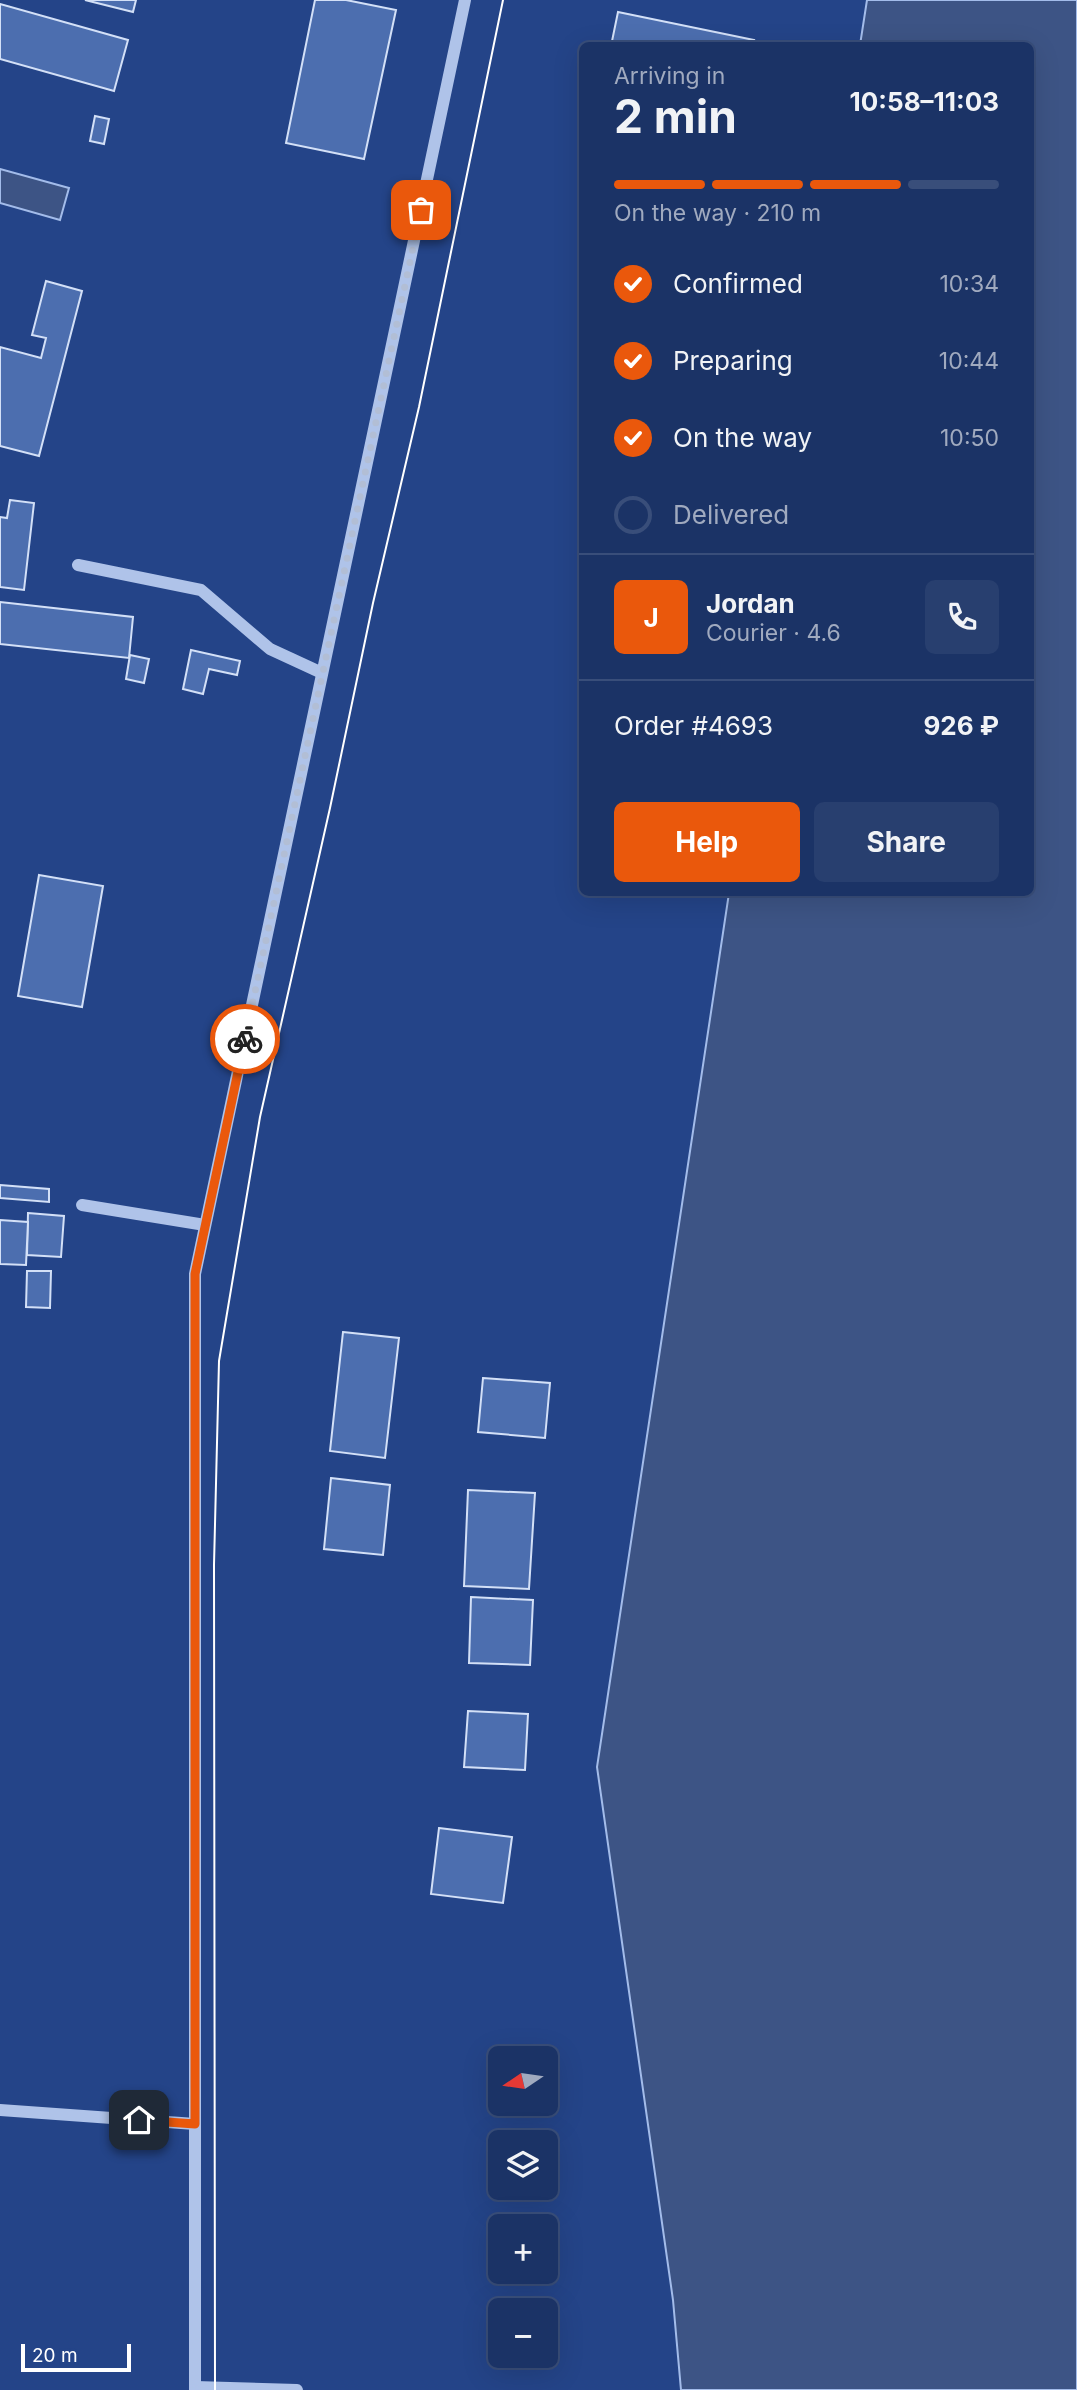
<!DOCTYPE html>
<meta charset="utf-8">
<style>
body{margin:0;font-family:Inter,sans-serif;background:#283f6f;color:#f1f3f6;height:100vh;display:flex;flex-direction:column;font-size:26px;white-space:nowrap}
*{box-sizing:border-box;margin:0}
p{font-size:23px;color:#a0aabf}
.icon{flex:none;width:38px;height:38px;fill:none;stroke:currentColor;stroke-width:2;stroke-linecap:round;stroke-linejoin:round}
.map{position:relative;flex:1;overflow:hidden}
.details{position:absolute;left:579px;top:42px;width:455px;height:854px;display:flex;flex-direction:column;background:#1b3366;border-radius:10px;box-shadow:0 7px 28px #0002,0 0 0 2px #394e7a}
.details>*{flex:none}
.needle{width:46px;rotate:257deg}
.controls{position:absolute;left:488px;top:2046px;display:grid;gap:14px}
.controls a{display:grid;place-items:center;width:70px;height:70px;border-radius:10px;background:#1b3366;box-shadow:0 7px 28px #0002,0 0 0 2px #394e7a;font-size:35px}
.scale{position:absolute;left:21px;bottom:18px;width:110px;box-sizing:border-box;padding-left:7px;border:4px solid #fff;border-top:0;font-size:19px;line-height:24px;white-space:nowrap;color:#fff;-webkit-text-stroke:5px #244488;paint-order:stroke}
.pin{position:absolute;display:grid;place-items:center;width:60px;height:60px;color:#fff;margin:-30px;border-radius:14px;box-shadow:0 4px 10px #0006}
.courier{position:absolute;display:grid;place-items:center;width:70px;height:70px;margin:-35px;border:5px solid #ea580c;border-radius:50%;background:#fff;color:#222;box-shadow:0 2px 9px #0007}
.headline em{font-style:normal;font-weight:700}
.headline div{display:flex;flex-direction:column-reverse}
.headline{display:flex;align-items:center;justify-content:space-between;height:119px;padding:0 35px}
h1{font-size:46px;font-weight:700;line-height:52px}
.bar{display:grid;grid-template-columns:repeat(4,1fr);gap:10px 7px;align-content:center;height:84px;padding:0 35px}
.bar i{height:9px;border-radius:5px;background:#394e7a}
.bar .selected{background:#ea580c}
.bar p{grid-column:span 4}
.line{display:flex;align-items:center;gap:18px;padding:0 35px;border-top:2px solid #394e7a}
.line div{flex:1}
.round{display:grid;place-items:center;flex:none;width:74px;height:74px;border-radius:10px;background:#283f6f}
ol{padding:0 35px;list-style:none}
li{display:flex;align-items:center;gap:21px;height:77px}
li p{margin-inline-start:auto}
li .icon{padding:7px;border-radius:50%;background:#ea580c;color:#fff;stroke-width:4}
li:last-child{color:#a0aabf}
li i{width:38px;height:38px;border:4px solid #394e7a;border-radius:50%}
.button{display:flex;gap:14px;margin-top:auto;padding:14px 35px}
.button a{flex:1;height:80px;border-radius:10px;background:#ea580c;color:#fff;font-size:28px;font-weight:700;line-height:80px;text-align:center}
.button a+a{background:#283f6f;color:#f1f3f6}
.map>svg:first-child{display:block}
</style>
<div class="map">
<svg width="1077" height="2390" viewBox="0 0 1077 2390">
<rect width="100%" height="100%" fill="#244488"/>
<g fill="#3d5485" stroke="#a3bcea" stroke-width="2">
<path d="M 867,0 L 1077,0 L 1077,2390 L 681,2390 L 673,2300 L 597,1767 L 729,893 L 1031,892 L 1031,46 L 860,45 Z"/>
<path d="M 0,169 L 69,188 L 60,220 L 0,203 Z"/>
</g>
<g fill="#4c6eaf" stroke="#d3e0f7" stroke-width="2">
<path d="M 85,0 L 136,0 L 133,12 Z"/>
<path d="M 315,0 L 346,0 L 396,10 L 364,159 L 286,143 Z"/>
<path d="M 0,4 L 128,40 L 114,91 L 0,59 Z"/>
<path d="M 618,12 L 754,40 L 752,46 L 611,46 Z"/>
<path d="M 95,116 L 109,119 L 104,144 L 90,141 Z"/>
<path d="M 46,281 L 82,291 L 39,456 L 0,446 L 0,347 L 41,358 L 46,338 L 32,335 Z"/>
<path d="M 10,500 L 34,503 L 24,590 L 0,587 L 0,517 L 7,518 Z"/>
<path d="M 0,602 L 133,617 L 129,658 L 0,644 Z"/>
<path d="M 191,650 L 240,661 L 237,675 L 209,669 L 203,694 L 183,689 Z"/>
<path d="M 130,655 L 149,659 L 144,683 L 126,679 Z"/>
<path d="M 39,875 L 103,886 L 82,1007 L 18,996 Z"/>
<path d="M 0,1185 L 49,1189 L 49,1202 L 0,1198 Z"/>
<path d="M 28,1213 L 64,1216 L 61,1257 L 27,1255 Z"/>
<path d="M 0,1220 L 28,1222 L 26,1265 L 0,1264 Z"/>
<path d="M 27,1271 L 51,1271 L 50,1308 L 26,1307 Z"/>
<path d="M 343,1332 L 399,1338 L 385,1458 L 330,1451 Z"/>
<path d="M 483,1378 L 550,1383 L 545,1438 L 478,1432 Z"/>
<path d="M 331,1478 L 390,1485 L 383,1555 L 324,1549 Z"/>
<path d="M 468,1490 L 535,1493 L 529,1589 L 464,1586 Z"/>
<path d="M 471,1597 L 533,1600 L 530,1665 L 469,1663 Z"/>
<path d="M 468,1711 L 528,1714 L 525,1770 L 464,1767 Z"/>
<path d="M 439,1828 L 512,1837 L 503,1903 L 431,1894 Z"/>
</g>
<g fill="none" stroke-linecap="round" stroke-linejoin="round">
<g stroke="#afc3e9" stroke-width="12">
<path d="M 78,565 L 201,590 L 270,649 L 322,673"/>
<path d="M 82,1205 L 205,1225"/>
<path d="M 0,2110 L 195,2124"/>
<path d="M 195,2387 L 297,2390"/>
<path d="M 195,2390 L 195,1274 L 465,0"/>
</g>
<path stroke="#fff" stroke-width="2" d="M 215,2390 L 214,1565 L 219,1361 L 260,1117 L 330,808 L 373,603 L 419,407 L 503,0"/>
</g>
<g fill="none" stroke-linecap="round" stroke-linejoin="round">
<path stroke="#b2bed5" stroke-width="7" stroke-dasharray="0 12.6" d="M 245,1039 L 421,210"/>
<path stroke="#ea580c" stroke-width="9" d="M 139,2120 L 195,2124 L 195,1274 L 245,1039"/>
</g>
</svg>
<div class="controls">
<a><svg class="needle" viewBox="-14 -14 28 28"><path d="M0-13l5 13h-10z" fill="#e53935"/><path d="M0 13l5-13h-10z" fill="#a0aabf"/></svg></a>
<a><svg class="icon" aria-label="layers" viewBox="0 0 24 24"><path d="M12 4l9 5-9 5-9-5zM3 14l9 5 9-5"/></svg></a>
<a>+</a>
<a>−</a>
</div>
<div class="scale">20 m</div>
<div class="pin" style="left:421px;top:210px;background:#ea580c"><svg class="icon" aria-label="bag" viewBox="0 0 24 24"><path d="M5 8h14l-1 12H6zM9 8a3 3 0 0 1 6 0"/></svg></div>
<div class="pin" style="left:139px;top:2120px;background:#1f2937"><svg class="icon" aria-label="home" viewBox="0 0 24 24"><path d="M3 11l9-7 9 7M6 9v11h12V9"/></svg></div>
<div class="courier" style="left:245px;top:1039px"><svg class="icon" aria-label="bike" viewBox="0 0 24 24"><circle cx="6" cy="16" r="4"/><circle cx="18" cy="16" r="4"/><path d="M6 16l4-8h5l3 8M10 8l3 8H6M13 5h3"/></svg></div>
<section class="details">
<div class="headline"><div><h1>2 min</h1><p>Arriving in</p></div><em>10:58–11:03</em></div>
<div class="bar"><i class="selected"></i><i class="selected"></i><i class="selected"></i><i></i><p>On the way · 210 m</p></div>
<ol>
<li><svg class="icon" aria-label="check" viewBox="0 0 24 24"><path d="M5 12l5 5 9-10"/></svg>Confirmed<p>10:34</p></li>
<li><svg class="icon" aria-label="check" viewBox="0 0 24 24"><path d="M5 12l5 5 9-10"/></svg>Preparing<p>10:44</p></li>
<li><svg class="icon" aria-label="check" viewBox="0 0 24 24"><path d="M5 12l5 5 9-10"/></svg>On the way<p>10:50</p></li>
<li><i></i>Delivered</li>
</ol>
<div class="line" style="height:126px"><b class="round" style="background:#ea580c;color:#fff">J</b><div><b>Jordan</b><p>Courier · 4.6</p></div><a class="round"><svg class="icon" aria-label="phone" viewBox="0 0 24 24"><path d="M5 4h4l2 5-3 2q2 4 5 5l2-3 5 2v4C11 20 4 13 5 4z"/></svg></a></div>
<div class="line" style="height:91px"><div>Order #4693</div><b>926 ₽</b></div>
<div class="button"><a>Help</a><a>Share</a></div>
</section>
</div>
